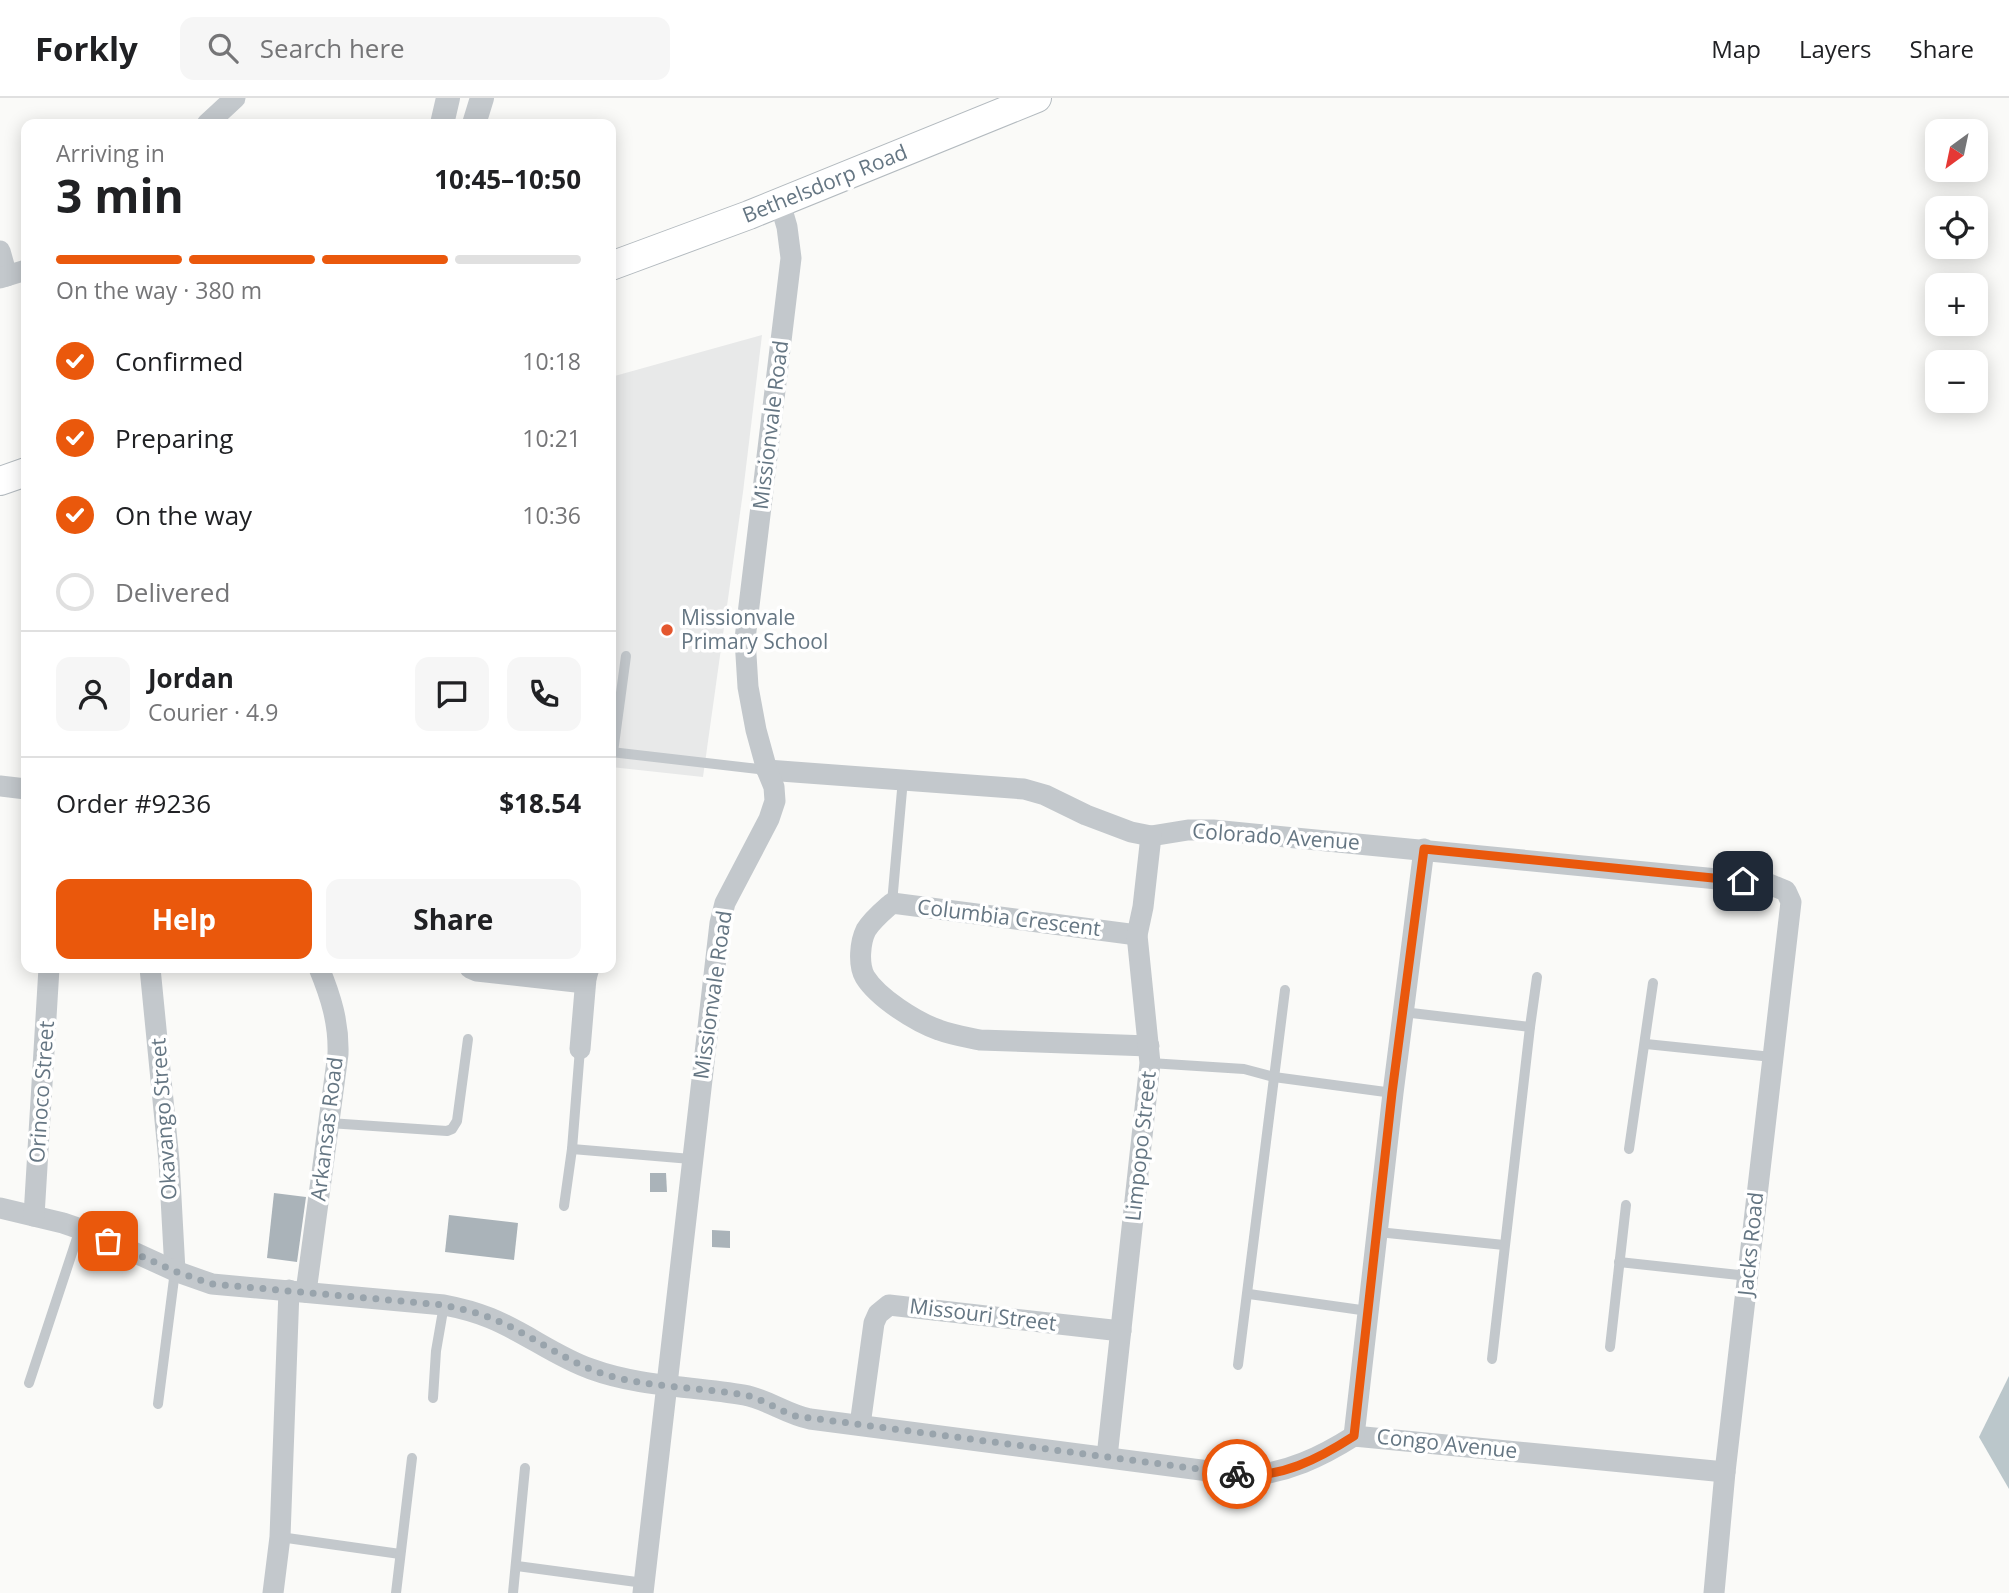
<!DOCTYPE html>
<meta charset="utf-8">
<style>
body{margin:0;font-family:"Open Sans",sans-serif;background:#f6f6f6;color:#202124;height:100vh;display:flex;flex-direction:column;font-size:26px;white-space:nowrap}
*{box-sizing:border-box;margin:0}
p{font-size:23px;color:#757577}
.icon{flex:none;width:38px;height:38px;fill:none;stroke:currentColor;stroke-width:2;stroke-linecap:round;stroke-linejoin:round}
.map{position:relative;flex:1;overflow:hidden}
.drawer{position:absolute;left:21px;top:21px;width:595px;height:854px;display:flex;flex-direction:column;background:#fff;border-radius:14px;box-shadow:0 4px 18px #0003}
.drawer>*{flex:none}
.needle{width:46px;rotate:213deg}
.fabs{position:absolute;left:1925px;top:21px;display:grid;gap:14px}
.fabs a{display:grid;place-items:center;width:63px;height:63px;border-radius:14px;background:#fff;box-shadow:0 4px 18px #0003;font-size:35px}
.pin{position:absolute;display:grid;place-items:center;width:60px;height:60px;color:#fff;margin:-30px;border-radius:14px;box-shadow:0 4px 10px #0006}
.courier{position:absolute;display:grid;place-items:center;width:70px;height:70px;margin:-35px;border:5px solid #ea580c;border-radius:50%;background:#fff;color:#222;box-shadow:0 2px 9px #0007}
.overview em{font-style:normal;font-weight:700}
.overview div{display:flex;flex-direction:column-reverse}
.overview{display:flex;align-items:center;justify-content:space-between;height:119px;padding:0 35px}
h1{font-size:46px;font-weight:700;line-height:52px}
.bar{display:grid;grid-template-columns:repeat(4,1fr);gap:10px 7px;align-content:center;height:84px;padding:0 35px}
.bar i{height:9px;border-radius:5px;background:#e0e0e0}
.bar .on{background:#ea580c}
.bar p{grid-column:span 4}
.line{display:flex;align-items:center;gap:18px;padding:0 35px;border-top:2px solid #e0e0e0}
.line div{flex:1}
.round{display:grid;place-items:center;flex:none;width:74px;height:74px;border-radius:14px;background:#f6f6f6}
ol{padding:0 35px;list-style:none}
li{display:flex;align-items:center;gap:21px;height:77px}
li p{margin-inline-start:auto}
li .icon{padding:7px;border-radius:50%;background:#ea580c;color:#fff;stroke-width:4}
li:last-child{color:#757577}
li i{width:38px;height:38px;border:4px solid #e0e0e0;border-radius:50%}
.action{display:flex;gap:14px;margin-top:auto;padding:14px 35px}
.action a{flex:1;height:80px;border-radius:14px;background:#ea580c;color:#fff;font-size:28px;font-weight:700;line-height:80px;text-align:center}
.action a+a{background:#f6f6f6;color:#202124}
header{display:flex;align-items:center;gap:42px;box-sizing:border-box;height:98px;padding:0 35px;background:#fff;border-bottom:2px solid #e0e0e0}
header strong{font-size:33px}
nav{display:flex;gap:38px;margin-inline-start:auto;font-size:24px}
.search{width:490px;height:63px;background:#f6f6f6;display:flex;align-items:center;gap:18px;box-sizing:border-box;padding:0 24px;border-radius:14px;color:#757577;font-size:26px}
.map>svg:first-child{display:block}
</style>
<header>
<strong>Forkly</strong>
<div class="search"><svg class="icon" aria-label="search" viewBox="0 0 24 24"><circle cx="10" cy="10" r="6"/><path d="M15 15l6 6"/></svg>Search here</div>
<nav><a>Map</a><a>Layers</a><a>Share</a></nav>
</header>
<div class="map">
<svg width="2009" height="1495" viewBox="0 0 2009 1495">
<rect width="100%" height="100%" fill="#fafaf8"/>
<path fill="#e8e9e9" d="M 762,237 L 743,394 L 703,679 L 611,669 L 611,279 Z"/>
<path fill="#bbc7cb" d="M 2009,1278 L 2009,1391 L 1979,1339 Z"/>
<g fill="#aab3b9">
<path d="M 650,1075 L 666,1075 L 667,1094 L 650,1094 Z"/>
<path d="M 274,1095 L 306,1099 L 297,1164 L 267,1160 Z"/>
<path d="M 449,1117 L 518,1125 L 514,1162 L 445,1154 Z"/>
<path d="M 712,1132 L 730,1133 L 730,1150 L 712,1149 Z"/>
</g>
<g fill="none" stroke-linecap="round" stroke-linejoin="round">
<defs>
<g id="secondary">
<path d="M 611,168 L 749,117 L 1037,0"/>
<path d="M 0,383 L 26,374"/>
</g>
</defs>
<use href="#secondary" stroke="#b3babf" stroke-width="30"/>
<g stroke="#c3c8cc" stroke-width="10">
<path d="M 611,654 L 767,672"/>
<path d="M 613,654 L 626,558"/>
<path d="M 892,805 L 903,681"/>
<path d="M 1403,914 L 1530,929"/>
<path d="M 1646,946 L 1772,959"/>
<path d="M 1150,965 L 1244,971 L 1274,979 L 1393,995"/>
<path d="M 329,1025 L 447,1033 L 452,1031 L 457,1023 L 468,941"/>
<path d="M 572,1051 L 691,1061"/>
<path d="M 1629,1051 L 1653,885"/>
<path d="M 564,1108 L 572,1051 L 580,951"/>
<path d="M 1378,1134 L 1504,1147"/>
<path d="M 1619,1164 L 1748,1178"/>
<path d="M 1249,1196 L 1368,1213"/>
<path d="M 1610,1249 L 1626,1107"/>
<path d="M 1492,1261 L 1530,929 L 1537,879"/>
<path d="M 1238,1267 L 1285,892"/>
<path d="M 29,1285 L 80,1131"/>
<path d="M 433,1300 L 436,1253 L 444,1207"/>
<path d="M 158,1306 L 175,1173"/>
<path d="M 280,1439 L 400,1456"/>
<path d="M 517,1468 L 644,1485"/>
<path d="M 396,1495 L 412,1360"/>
<path d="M 513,1495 L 525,1370"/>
</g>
<g stroke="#c3c8cc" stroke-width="21">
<path d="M 207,26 L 235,0"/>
<path d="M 0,153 L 7,178"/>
<path d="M 0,180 L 26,172"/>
<path d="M 767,672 L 1024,691 L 1045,697 L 1086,717 L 1131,734 L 1151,738 L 1188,732 L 1213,732 L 1769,786 L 1786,793 L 1791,804 L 1725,1374 L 1714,1495"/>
<path d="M 0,688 L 26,691"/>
<path d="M 1137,837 L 892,805 C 883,813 872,822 866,832 C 860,844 858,867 865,879 C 878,900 916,924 939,932 C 952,937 966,939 980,942 L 1149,948"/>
<path d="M 150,870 L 169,1063 L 175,1173"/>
<path d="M 470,870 L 477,873 L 576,884 L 586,880 L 589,870"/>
<path d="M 580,951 L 586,880"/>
<path d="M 0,1110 L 63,1125 L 92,1135 L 175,1173 L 212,1186 L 444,1207 C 460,1210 475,1214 490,1220 C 525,1234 556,1259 591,1271 C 640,1289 693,1288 744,1297 C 767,1301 786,1316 810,1321 L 1247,1378 C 1287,1375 1321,1359 1354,1338 L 1725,1374"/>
<path d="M 34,1118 L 49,870"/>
<path d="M 306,1194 L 338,956 C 339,925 331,899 319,870"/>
<path d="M 860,1327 L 874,1225 L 878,1216 L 889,1207 L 1121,1233"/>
<path d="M 1354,1338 L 1393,995 L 1424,751"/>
<path d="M 1107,1359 L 1150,965 L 1137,837 L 1143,809 L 1151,738"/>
<path d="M 273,1495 L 280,1439 L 289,1192"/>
<path d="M 643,1495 L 720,825 L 725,805 L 769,721 L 775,703 L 774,689 L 767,672 L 756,632 L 748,589 L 745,541 L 791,160 L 787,129 L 780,105"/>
</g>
<g stroke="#c3c8cc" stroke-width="24">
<path d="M 442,26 L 448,0"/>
<path d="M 474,26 L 482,0"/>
</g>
<use href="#secondary" stroke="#fff" stroke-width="28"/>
</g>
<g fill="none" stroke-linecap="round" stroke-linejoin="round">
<path stroke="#99a4ac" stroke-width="7" stroke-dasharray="0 12.6" d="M 108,1143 L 174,1173 L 212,1186 L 444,1207 C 460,1211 476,1214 491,1220 C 531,1236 565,1264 607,1277 C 651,1290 700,1289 745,1297 C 763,1301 778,1312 795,1318 L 1237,1376"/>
<path stroke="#ea580c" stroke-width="9" d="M 1237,1376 C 1279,1382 1320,1360 1354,1338 L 1392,995 L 1424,751 L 1743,783"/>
</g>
<circle fill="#e4572e" stroke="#fff" stroke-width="2.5" cx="667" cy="532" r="7"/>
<g text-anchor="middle" stroke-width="7" stroke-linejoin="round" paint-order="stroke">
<g font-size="21" fill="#657683" stroke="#fff">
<text transform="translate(825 86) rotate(-22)" y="7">Bethelsdorp Road</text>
<text transform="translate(771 327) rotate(-83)" y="7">Missionvale Road</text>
<text transform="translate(1276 739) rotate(4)" y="7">Colorado Avenue</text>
<text transform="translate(1009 820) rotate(7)" y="7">Columbia Crescent</text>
<text transform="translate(713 897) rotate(-82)" y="7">Missionvale Road</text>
<text transform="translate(42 994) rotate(-86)" y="7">Orinoco Street</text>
<text transform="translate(164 1021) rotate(-94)" y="7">Okavango Street</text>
<text transform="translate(327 1031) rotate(-83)" y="7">Arkansas Road</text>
<text transform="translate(1141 1048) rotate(-84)" y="7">Limpopo Street</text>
<text transform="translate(1751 1146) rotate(-84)" y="7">Jacks Road</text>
<text transform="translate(983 1217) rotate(7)" y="7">Missouri Street</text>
<text transform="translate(1447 1346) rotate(6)" y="7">Congo Avenue</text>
</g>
<g font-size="21" fill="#657683" stroke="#fff" text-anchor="start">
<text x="681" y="527">Missionvale<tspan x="681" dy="24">Primary School</tspan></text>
</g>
</g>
</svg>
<div class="fabs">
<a><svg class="needle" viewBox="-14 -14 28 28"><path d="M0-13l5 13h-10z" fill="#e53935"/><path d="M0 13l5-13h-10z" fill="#757577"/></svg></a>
<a><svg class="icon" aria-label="locate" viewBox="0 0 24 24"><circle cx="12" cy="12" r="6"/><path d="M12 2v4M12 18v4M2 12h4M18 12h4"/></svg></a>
<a>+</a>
<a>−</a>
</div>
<div class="pin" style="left:108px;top:1143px;background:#ea580c"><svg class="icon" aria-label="bag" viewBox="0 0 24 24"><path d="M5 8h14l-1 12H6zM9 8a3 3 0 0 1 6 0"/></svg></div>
<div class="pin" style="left:1743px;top:783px;background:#1f2937"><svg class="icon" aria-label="home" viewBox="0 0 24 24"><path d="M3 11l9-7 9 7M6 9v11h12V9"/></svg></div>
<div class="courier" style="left:1237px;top:1376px"><svg class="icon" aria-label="bike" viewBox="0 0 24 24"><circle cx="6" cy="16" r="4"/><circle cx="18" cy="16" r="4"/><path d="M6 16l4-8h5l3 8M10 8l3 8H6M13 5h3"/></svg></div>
<section class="drawer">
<div class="overview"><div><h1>3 min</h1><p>Arriving in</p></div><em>10:45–10:50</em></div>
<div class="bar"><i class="on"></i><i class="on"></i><i class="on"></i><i></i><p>On the way · 380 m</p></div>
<ol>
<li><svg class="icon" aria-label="check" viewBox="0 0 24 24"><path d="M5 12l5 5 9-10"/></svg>Confirmed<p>10:18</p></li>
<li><svg class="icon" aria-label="check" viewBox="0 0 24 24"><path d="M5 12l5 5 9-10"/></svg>Preparing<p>10:21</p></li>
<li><svg class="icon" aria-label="check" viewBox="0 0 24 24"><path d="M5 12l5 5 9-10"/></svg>On the way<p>10:36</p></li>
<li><i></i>Delivered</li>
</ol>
<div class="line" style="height:126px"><a class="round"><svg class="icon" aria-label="person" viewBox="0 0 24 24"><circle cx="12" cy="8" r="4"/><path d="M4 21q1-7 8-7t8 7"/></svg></a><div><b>Jordan</b><p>Courier · 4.9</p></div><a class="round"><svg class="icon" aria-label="chat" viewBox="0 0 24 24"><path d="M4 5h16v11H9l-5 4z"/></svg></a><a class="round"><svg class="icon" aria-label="phone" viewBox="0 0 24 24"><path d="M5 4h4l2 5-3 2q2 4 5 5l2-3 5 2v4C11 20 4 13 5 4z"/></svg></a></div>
<div class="line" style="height:91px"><div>Order #9236</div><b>$18.54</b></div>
<div class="action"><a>Help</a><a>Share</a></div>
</section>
</div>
